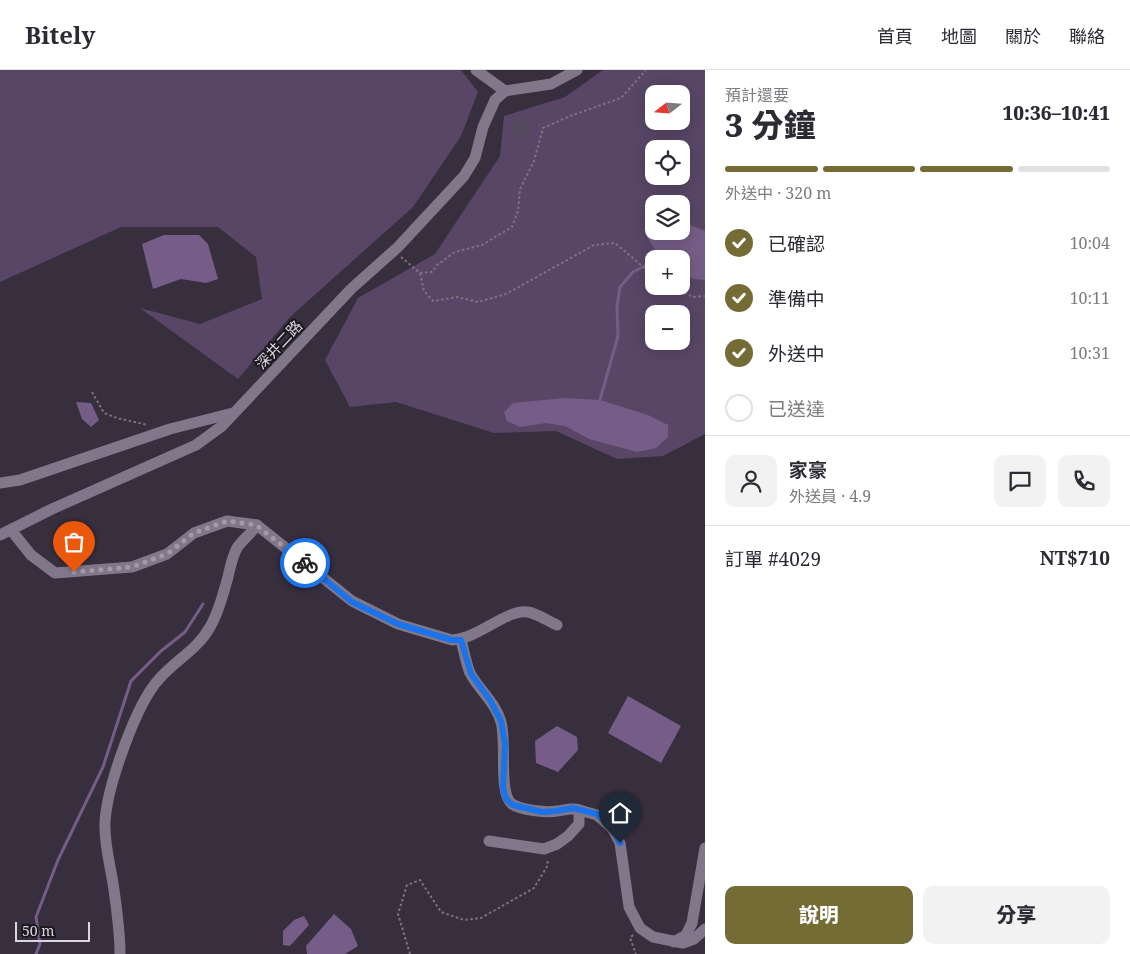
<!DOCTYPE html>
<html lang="zh-TW">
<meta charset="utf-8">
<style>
body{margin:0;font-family:"Noto Serif","Noto Sans TC",serif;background:#f2f2f3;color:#2b2b33;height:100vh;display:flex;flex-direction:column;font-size:19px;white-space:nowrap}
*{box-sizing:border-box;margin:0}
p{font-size:16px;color:#7c7c81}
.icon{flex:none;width:28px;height:28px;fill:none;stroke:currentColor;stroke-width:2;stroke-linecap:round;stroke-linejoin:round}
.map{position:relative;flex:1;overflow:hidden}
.sheet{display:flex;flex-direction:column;background:#fff;width:425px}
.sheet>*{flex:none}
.needle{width:32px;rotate:253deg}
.tools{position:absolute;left:645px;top:15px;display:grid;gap:10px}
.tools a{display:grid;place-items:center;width:45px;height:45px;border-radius:10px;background:#fff;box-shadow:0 2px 12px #0003;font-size:25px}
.scale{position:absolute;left:15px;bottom:12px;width:75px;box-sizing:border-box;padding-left:5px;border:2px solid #dad5df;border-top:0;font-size:14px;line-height:18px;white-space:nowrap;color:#dad5df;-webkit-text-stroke:4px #1c181f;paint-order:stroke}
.pin{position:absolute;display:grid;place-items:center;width:42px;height:42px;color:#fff;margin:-51px -21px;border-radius:50% 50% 50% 0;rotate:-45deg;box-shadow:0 0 5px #0007}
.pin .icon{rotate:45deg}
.courier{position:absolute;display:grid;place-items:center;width:50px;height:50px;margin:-25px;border:4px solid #1a73e8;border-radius:50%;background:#fff;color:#222;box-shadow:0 1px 6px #0007}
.overview em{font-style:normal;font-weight:800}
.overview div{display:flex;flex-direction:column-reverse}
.overview{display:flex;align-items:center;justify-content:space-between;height:85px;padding:0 20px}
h1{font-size:32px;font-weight:800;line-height:38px}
.bar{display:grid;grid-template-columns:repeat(4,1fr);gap:8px 5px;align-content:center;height:60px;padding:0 20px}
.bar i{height:6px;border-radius:4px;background:#e1e1e2}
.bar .on{background:#746b35}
.bar p{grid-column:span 4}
.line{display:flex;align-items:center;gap:12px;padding:0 20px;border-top:1px solid #e1e1e2}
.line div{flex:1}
.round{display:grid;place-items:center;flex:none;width:52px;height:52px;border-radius:10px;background:#f2f2f3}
ol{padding:0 20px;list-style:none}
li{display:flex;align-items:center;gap:15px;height:55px}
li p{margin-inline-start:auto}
li .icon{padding:5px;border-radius:50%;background:#746b35;color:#fff;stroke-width:4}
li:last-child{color:#7c7c81}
li i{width:28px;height:28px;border:2px solid #e1e1e2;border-radius:50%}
.primary-button{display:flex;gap:10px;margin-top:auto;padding:10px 20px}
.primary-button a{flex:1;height:58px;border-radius:10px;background:#746b35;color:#fff;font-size:20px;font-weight:800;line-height:58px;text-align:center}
.primary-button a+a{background:#f2f2f3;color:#2b2b33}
header{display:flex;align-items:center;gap:30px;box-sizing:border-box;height:70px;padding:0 25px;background:#fff;border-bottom:1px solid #e1e1e2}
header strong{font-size:24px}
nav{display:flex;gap:28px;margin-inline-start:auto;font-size:18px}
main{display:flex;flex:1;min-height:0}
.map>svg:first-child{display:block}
</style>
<header>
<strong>Bitely</strong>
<nav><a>首頁</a><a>地圖</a><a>關於</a><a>聯絡</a></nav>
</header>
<main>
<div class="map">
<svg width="705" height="884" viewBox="0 0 705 884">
<rect width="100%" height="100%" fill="#372e3e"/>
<g fill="#594667" fill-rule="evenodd">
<path d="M 0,0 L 461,0 L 478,22 L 461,66 L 413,137 L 290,247 L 238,309 L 140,238 L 200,254 L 262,229 L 256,187 L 218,157 L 121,157 L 0,212 Z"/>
<path d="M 603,0 L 705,0 L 705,364 L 663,386 L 617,389 L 556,361 L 494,363 L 396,332 L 350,337 L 325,290 L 358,228 L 435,184 L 500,86 L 504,46 L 565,27 ZM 654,24 L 681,24 L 681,51 L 654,51 ZM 654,79 L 681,79 L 681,106 L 654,106 ZM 654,134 L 681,134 L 681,161 L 654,161 ZM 654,189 L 681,189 L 681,216 L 654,216 ZM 654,244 L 681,244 L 681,271 L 654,271 Z"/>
</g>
<g fill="#755d87">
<path d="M 681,151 L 705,161 L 705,210 L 694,209 L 681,203 L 681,189 L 661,189 L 647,167 L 654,157 L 654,161 L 681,161 Z"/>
<path d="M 164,165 L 199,165 L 208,174 L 218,209 L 206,213 L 181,209 L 153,219 L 142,174 Z"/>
<path d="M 565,328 L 600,330 L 648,345 L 668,355 L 668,367 L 656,378 L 637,382 L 589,369 L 565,356 L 546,353 L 520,357 L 507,351 L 504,342 L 513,333 Z"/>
<path d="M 76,332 L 91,333 L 99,350 L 91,357 L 82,349 Z"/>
<path d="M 628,626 L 681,656 L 661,693 L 608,663 Z"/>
<path d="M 557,656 L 577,667 L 578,680 L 558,702 L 536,693 L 535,671 Z"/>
<path d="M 334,844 L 351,859 L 358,876 L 345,884 L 307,884 L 306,876 Z"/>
<path d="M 304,846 L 309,855 L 290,876 L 283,875 L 283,861 L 294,850 Z"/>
</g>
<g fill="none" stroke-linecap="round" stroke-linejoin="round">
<g stroke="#755d87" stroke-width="3">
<path d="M 600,330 L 618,266 L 617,236 L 620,217 L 633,202 L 654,191"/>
<path d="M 36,884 L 40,874 L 36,847 L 58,790 L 103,697 L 131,611 L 161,581 L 185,562 L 203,534"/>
</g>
</g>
<path fill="#554b5c" d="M 530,50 L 530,66 L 512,67 L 511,51 Z"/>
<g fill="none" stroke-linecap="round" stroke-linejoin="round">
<g stroke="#7b7481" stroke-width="2" stroke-dasharray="2.5 2.5" stroke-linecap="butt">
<path d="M 401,187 L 420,203 L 424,221 L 433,231 L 457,227 L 478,232 L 506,224 L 594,175 L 615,173 L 654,206"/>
<path d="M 420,203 L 432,202 L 437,195 L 455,182 L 482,175 L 512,157 L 518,141 L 520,119 L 534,91 L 543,58 L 570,46 L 621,28 L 646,0"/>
<path d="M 671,216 L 693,227 L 705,226"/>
<path d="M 92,322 L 104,343 L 117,348 L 148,355"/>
<path d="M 633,865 L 630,868 L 636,884"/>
<path d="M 410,884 L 398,844 L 407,815 L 420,810 L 441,842 L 464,850 L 481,848 L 534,818 L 548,795 L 547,789"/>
</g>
<g stroke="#81778a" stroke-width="11">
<path d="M 476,0 L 505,21"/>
<path d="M 505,21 L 551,14 L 577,0"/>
<path d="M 0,413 L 20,410 L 170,359 L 233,343"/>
<path d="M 11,460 L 31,485 L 55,503 L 132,497 L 167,484 L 194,463 L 227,451 L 257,455 L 352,531 L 398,554 L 452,570 C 478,569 508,538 528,542 C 538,544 548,551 557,555"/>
<path d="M 0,465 L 52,439 L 196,375 L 222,356 L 351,219 L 398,177 L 464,106 L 475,88 L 483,57 L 495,30 L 505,21"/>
<path d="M 461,570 C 464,581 466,593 470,603 C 479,620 496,633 501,652 C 507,672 498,724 512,734 C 520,740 547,743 557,741 C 566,740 571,737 579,740 L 579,754 L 568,766 L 557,774 L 544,779 L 489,771"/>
<path d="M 579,740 L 597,745 L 612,758 L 620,773 L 629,837 L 640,858 L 653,867 L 683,873 L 694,869 L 705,859"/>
<path d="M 674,872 L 686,865 L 692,853 L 705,778"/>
<path d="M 120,884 C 120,862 117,841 114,820 C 111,797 104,776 105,752 C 107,717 136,633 160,608 C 176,590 198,579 210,557 C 219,542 223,524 228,507 C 230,498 232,487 237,478 C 242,470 251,464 257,455"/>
</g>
</g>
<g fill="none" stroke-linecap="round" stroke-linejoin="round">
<path stroke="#a19ba7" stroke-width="5" stroke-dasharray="0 9" d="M 74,502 L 132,497 L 167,484 L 194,463 L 227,451 L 256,455 L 305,493"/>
<path stroke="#1a73e8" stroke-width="6" d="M 305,493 L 352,532 L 398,554 L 452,570 L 461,570 L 471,604 L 490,630 L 501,651 L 505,674 L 503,718 L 506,729 L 513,735 L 542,742 L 556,741 L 573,738 L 597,744 L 612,758 L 620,773"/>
</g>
<g text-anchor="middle" stroke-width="4" stroke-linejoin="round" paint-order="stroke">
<g font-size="15" fill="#dad5df" stroke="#1c181f">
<text transform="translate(279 275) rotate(-47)" y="5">深井二路</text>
</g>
</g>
</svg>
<div class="tools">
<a><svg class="needle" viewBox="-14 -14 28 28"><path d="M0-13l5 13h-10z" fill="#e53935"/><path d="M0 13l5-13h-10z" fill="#7c7c81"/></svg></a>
<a><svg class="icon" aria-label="locate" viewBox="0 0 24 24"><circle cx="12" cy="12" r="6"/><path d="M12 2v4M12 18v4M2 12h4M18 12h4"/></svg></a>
<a><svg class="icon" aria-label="layers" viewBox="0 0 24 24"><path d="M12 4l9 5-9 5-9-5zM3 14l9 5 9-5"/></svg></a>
<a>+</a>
<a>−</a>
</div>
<div class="scale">50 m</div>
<div class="pin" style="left:74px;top:502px;background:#ea580c"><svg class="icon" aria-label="bag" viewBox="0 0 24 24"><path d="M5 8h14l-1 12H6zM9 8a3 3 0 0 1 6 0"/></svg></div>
<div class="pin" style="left:620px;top:773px;background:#1f2937"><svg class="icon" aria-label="home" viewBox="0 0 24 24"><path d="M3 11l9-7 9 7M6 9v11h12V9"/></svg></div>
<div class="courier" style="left:305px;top:493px"><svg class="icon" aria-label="bike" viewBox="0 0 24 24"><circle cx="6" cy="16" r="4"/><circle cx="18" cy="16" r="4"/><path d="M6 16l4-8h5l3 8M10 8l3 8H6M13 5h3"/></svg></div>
</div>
<section class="sheet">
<div class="overview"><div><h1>3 分鐘</h1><p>預計還要</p></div><em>10:36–10:41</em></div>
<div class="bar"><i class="on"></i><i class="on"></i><i class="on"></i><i></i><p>外送中 · 320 m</p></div>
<ol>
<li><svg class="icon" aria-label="check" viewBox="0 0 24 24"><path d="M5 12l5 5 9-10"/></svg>已確認<p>10:04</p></li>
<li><svg class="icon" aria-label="check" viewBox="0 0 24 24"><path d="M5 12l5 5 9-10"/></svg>準備中<p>10:11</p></li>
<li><svg class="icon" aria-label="check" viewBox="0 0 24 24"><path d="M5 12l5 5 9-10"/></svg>外送中<p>10:31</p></li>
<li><i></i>已送達</li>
</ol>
<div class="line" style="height:90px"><a class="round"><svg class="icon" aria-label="person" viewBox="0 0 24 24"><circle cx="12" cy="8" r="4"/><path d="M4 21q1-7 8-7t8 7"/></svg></a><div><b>家豪</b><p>外送員 · 4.9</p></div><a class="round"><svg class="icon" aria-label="chat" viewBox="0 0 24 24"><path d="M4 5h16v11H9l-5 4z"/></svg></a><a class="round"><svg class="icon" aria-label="phone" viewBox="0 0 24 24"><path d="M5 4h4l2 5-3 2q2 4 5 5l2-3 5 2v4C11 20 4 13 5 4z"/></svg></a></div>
<div class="line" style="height:65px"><div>訂單 #4029</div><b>NT$710</b></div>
<div class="primary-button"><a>說明</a><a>分享</a></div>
</section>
</main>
